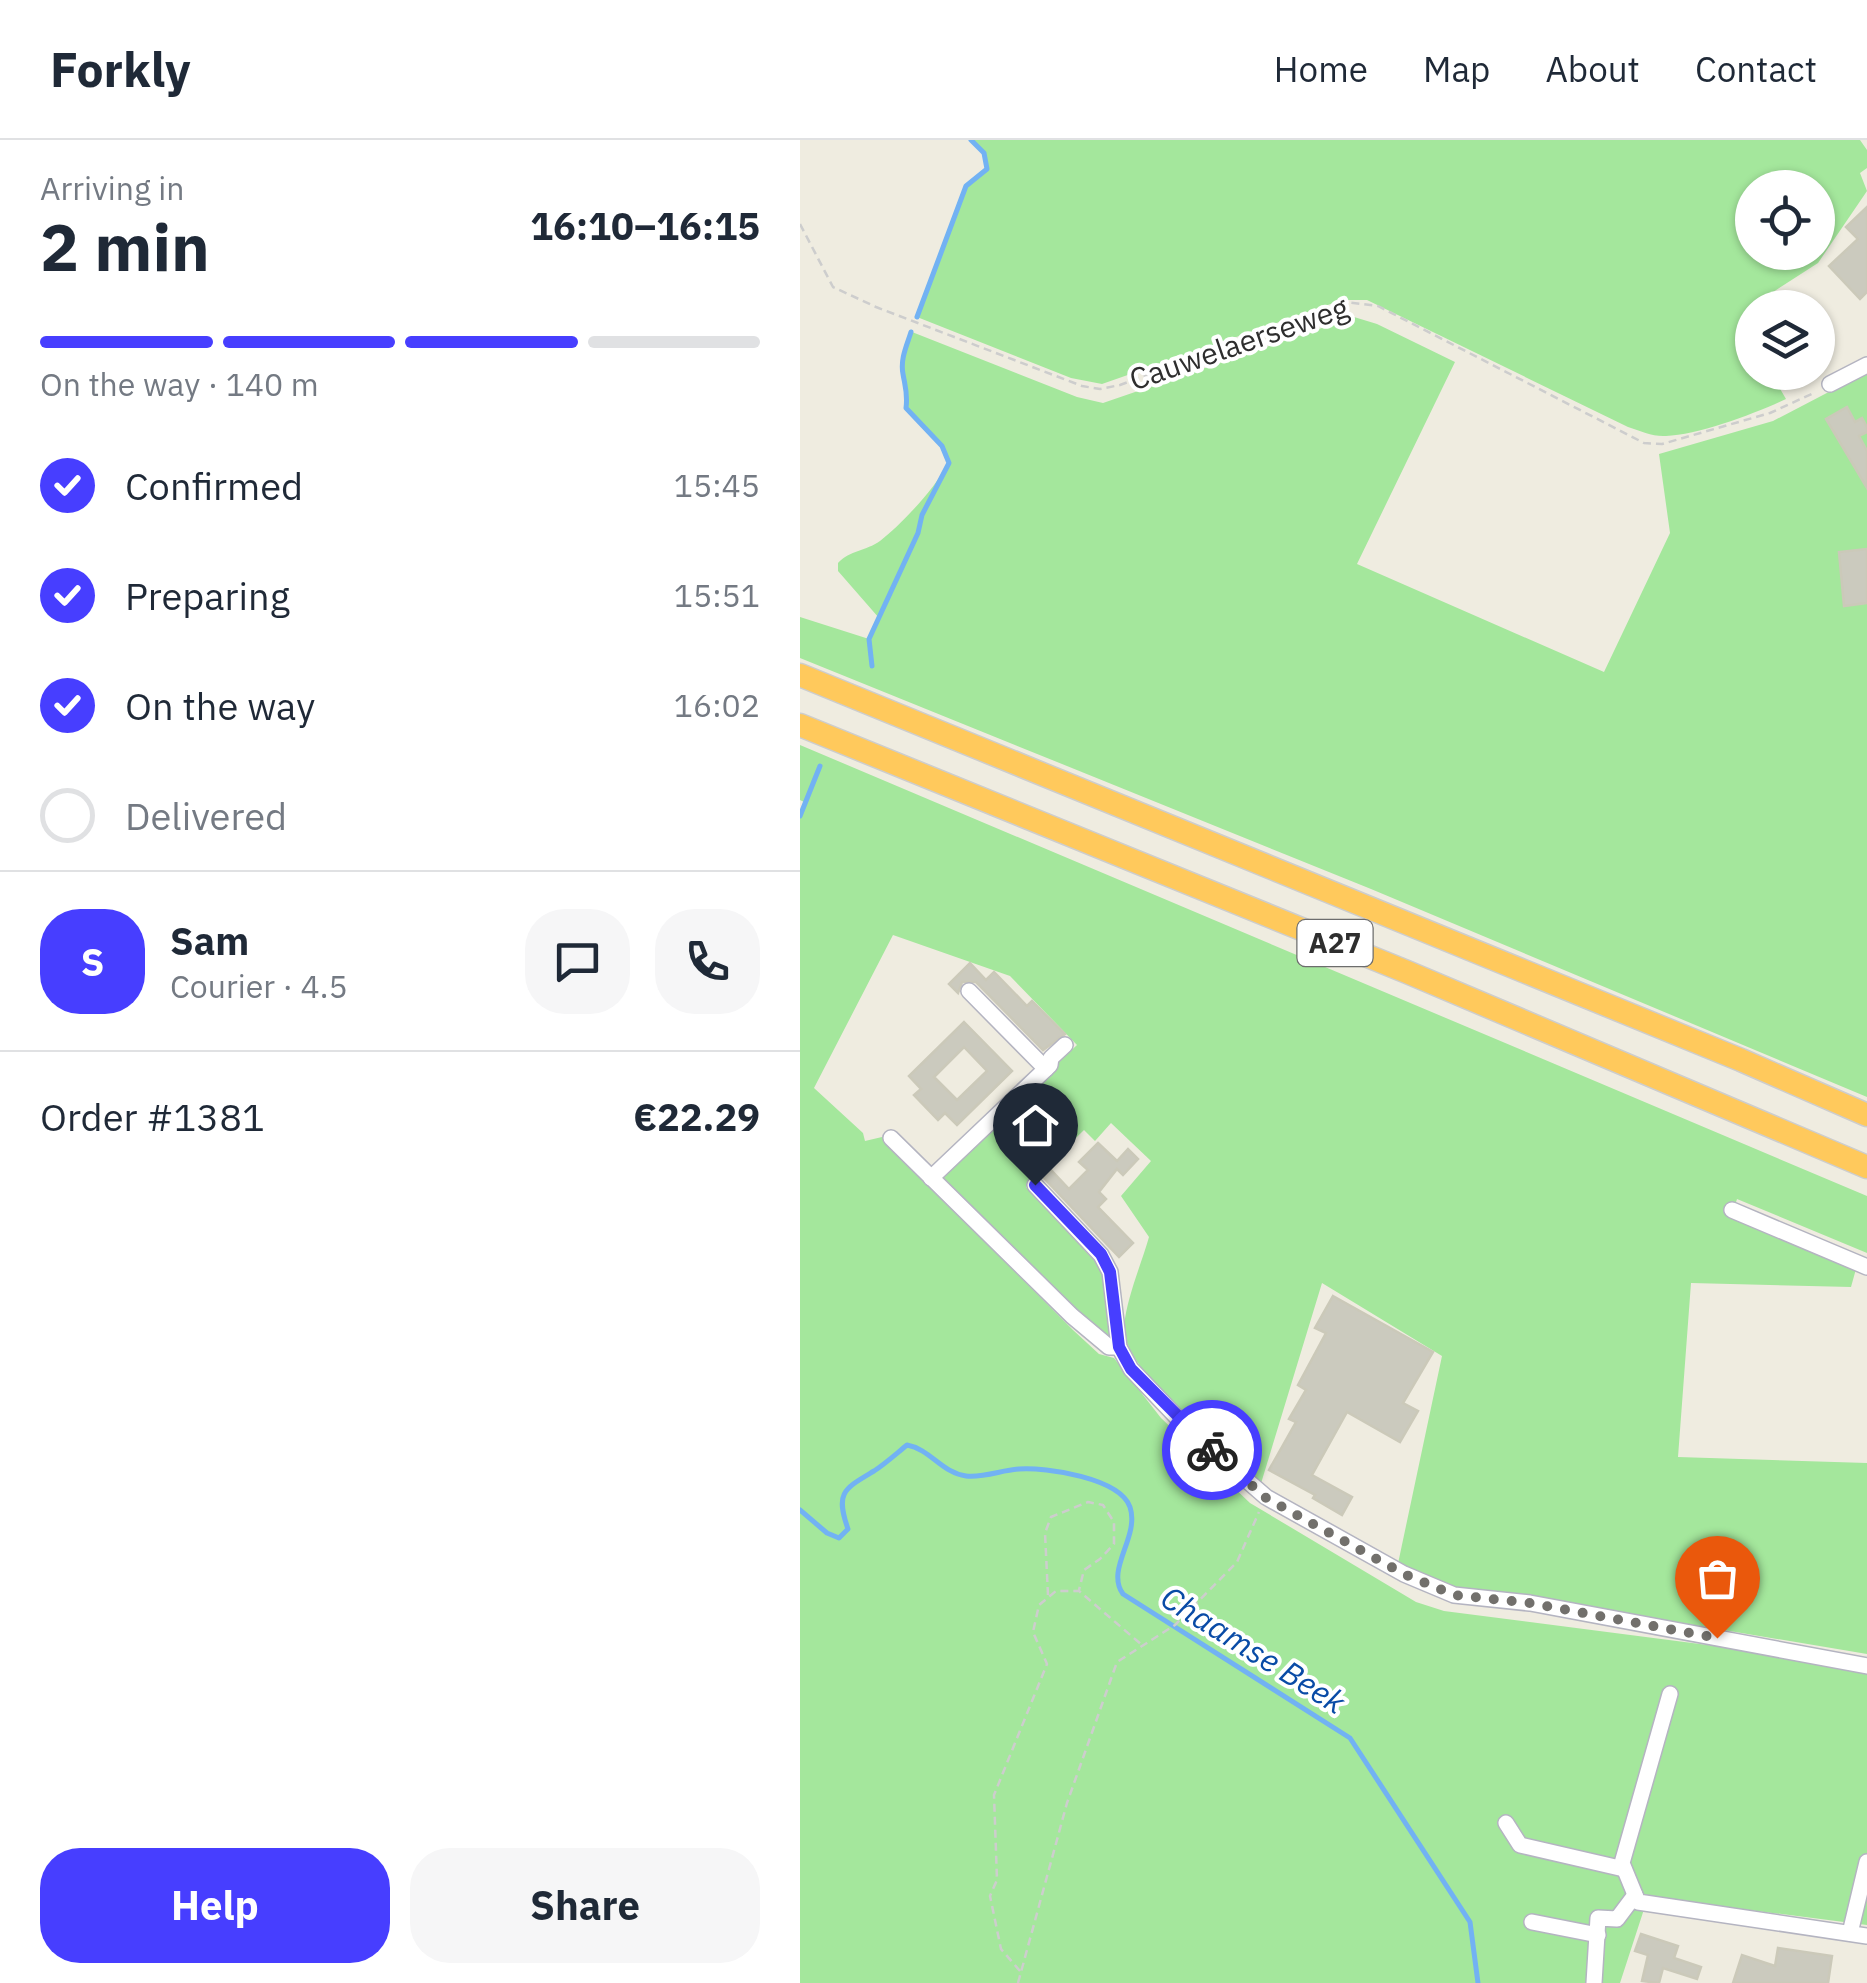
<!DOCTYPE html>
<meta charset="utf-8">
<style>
body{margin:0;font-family:"IBM Plex Sans",sans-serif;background:#f6f6f7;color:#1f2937;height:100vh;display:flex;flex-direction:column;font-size:38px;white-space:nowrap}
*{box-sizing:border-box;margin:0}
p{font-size:32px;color:#747a83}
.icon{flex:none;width:55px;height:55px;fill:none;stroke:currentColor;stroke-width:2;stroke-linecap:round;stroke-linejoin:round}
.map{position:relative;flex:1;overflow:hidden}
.side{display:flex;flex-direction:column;background:#fff;width:800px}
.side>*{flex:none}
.fabs{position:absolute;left:935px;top:30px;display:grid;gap:20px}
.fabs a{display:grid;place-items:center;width:100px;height:100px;border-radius:50%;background:#fff;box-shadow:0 2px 8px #0004;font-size:50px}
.pin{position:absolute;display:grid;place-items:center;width:85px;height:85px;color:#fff;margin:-102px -42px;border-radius:50% 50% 50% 0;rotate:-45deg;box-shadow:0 0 10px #0007}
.pin .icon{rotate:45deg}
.courier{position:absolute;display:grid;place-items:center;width:100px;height:100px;margin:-50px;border:8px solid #473eff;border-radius:50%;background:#fff;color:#222;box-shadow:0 2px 12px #0007}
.head em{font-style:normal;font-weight:800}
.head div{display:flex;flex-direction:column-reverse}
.head{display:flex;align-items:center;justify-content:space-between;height:170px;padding:0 40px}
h1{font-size:65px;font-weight:800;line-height:75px}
.bar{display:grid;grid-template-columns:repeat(4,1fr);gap:15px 10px;align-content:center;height:120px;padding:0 40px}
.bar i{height:12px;border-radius:8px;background:#e0e1e3}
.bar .selected{background:#473eff}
.bar p{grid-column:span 4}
.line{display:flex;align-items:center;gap:25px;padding:0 40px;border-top:2px solid #e0e1e3}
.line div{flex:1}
.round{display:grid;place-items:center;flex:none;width:105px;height:105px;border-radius:40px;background:#f6f6f7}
ol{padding:0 40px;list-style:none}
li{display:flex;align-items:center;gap:30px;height:110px}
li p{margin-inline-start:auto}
li .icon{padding:10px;border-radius:50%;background:#473eff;color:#fff;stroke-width:4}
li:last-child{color:#747a83}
li i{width:55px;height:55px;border:5px solid #e0e1e3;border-radius:50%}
.cta{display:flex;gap:20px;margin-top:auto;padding:20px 40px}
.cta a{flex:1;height:115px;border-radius:40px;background:#473eff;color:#fff;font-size:40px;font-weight:800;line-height:115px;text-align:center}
.cta a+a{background:#f6f6f7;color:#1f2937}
header{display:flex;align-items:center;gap:60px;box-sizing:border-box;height:140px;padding:0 50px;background:#fff;border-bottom:2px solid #e0e1e3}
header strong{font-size:48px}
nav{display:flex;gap:55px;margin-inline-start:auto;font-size:35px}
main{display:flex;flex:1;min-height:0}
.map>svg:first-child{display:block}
</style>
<header>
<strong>Forkly</strong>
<nav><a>Home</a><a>Map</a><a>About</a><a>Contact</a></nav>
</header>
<main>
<section class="side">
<div class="head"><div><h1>2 min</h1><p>Arriving in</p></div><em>16:10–16:15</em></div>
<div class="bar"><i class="selected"></i><i class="selected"></i><i class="selected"></i><i></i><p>On the way · 140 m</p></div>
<ol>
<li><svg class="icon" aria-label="check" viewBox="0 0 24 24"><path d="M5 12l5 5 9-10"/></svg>Confirmed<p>15:45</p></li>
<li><svg class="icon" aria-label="check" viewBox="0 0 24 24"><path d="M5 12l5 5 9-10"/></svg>Preparing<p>15:51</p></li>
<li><svg class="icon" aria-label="check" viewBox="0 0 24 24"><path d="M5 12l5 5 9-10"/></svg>On the way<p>16:02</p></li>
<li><i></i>Delivered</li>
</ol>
<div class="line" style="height:180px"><b class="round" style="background:#473eff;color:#fff">S</b><div><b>Sam</b><p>Courier · 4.5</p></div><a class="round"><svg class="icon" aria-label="chat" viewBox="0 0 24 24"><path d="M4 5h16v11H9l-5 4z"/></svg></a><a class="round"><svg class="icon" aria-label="phone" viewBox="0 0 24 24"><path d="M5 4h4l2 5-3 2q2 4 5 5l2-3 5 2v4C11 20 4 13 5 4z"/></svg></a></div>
<div class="line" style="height:130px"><div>Order #1381</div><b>€22.29</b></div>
<div class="cta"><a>Help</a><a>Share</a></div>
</section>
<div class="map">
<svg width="1067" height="1843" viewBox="0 0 1067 1843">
<rect width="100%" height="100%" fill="#efece0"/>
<g fill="#a4e79c" fill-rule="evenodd">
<path d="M 171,0 L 1060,0 L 1067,10 L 1067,28 L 1060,33 L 1067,51 L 1018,123 L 970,154 L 975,167 L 952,168 L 952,182 L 949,184 L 952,189 L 952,232 L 971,233 L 986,259 C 957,273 898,295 866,296 C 853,297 841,291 828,287 L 567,160 L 542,160 L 302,244 L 271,238 L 117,177 L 166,46 L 187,29 L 184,13 ZM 952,48 L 1018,48 L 1018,112 L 952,112 Z"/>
<path d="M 554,177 L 577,184 L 655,222 L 557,424 L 804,532 L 870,393 L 859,314 L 973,281 L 1067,232 L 1067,957 L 571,749 L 0,518 L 0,477 L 69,499 L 79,478 L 38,431 L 38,423 C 50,410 66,411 80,401 C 102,384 135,348 148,324 L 142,306 L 106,268 L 103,215 L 112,192 L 277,257 L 303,263 Z"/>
<path d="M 0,605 L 1067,1056 L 1067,1113 L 937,1059 L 932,1075 L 1056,1129 L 1051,1147 L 891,1143 L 878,1317 L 1067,1323 L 1067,1514 L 823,1473 L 647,1456 L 596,1433 L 642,1216 L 522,1143 L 459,1350 C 428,1319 320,1227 324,1186 C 327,1157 341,1125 349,1097 L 321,1056 L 351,1021 L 311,983 L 295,1001 L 284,990 L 226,1047 L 304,1131 L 313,1196 L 308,1202 L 140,1036 L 277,905 L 210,836 L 93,795 L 14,948 L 63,993 L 65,1001 L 82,997 L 273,1190 L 299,1214 L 314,1218 L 361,1278 L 450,1363 L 616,1462 L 644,1471 L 923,1507 L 1067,1533 L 1067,1785 L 848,1757 L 820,1843 L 0,1843 L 0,671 L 4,662 L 0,660 Z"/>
</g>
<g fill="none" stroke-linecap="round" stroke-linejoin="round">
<g stroke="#72b2f3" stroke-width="5">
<path d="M 117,177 L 166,46 L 187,29 L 184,13 L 171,0"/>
<path d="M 72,526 L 69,499 L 118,393 L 122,375 L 149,323 L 142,306 L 106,268 C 108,254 105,246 103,234 C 100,219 107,205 111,192"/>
<path d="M 0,676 L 20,626"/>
<path d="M 0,1370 L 27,1393 L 39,1398 L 48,1389 C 35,1352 44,1349 74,1331 C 85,1324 96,1314 107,1305 C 130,1309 142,1333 166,1336 C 184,1338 202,1330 219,1329 C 246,1327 320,1338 330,1367 C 340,1397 305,1429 323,1454 L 550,1598 L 670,1782 L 678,1843"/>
</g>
</g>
<g fill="#cbcabe" stroke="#cbc9b9" stroke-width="2.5" fill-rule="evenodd">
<path d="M 1067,67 L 1067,152 L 1060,159 L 1029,126 L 1058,99 L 1046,87 Z"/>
<path d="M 1047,267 L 1055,282 L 1062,278 L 1067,287 L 1067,292 L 1059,296 L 1067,311 L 1067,348 L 1026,279 Z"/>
<path d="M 1067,409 L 1067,463 L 1044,466 L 1039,412 Z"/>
<path d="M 170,823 L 186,840 L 194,832 L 227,866 L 232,861 L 265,894 L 243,910 L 176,842 L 162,842 L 158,853 L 149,844 Z"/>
<path d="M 164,882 L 212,931 L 157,985 L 145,973 L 138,980 L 114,955 L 121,949 L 109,936 ZM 164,907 L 187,931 L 157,960 L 134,937 Z"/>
<path d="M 298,1003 L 317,1021 L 328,1009 L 338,1019 L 323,1035 L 317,1029 L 299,1052 L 306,1059 L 298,1067 L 333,1103 L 319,1117 L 243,1037 L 251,1030 L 269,1049 L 288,1030 L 279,1022 Z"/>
<path d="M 533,1156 L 633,1212 L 603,1263 L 618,1271 L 600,1302 L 547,1272 L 512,1335 L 552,1357 L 542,1375 L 513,1358 L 515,1355 L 469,1330 L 496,1282 L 489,1279 L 506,1250 L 498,1245 L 526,1193 L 515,1188 Z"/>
<path d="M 841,1794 L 878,1806 L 874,1818 L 901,1827 L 897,1839 L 863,1828 L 859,1843 L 842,1841 L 848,1815 L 835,1811 Z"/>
<path d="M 978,1808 L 1032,1816 L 1028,1843 L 933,1843 L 942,1815 L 975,1826 Z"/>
</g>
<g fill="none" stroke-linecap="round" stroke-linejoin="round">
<defs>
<g id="minor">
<path d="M 1030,244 L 1067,225"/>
<path d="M 169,851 L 246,929"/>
<path d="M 91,998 L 272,1176 L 309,1207 L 319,1207"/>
<path d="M 131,1038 L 250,925 L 251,918 L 265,905"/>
<path d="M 235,1045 L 301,1115 L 310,1132 L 319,1207 L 331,1229 L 390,1291 L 466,1357 L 604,1434 L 654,1455 L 730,1463 L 1067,1526"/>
<path d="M 932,1070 L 1067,1127"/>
<path d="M 870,1554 L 822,1723 L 838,1762 L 1067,1796"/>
<path d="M 706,1683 L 720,1705 L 824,1729"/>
<path d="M 732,1782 L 798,1795"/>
<path d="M 1050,1793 L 1067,1722"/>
<path d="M 794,1843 L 798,1778 L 817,1779 L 835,1755"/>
</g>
<g id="highway">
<path d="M 0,535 L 941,920 L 1067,975"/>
<path d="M 0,585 L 607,832 L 1067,1027"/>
</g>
</defs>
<use href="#minor" stroke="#b4b4c1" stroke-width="18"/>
<use href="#highway" stroke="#cdcdcd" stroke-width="25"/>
<g stroke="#cdcdcd" stroke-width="2.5" stroke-dasharray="8 5" stroke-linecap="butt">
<path d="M 0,84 L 33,147 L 76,167 L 282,246 L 300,249 L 320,245 L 546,162 L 578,166 L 844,303 L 862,304 L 970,273 L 1016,252"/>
<path d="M 248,1455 L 245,1393 L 251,1377 L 288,1362 L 303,1365 L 314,1382 L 314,1404 L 300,1419 L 284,1430 L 279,1450"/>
<path d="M 220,1831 L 201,1809 L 190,1756 L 197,1740 L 194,1655 L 247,1524 L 233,1492 L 239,1465 L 256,1451 L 279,1451 L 342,1505"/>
<path d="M 218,1843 L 267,1663 L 317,1522 L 375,1485 L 437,1422 L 459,1372"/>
</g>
<use href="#minor" stroke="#fff" stroke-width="15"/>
<use href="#highway" stroke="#ffc95c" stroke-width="22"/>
</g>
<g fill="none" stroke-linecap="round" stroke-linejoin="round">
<path stroke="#72706c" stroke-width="10" stroke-dasharray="0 18" d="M 412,1310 L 466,1358 L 604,1434 L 654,1455 L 730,1463 L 917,1498"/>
<path stroke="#473eff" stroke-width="12" d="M 235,1045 L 301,1114 L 310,1132 L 319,1207 L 331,1229 L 412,1310"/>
</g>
<g text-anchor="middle" stroke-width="8" stroke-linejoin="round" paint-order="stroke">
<rect fill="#fff" stroke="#6d6d6d" stroke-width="2.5" x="497.5" y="780" width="75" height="46" rx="8"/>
<g font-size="28" font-weight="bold" fill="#2e2e2e">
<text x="535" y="813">A27</text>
</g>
<g font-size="30" fill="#2e2e2e" stroke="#fff">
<text transform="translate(439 204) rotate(-19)" y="10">Cauwelaerseweg</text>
</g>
<g font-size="32" font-style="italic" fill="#094ba6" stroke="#fff">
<text transform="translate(453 1510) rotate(32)" y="11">Chaamse Beek</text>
</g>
</g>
</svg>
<div class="fabs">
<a><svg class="icon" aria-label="locate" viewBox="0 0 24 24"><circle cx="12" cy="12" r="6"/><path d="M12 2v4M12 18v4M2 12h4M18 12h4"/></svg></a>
<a><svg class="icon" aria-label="layers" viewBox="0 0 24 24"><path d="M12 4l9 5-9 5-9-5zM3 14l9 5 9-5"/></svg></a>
</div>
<div class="pin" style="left:917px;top:1498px;background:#ea580c"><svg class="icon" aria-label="bag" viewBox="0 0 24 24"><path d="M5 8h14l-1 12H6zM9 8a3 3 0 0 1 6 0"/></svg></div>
<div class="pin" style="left:235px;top:1045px;background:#1f2937"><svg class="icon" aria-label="home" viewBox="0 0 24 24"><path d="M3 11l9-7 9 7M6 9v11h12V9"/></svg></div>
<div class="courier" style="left:412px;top:1310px"><svg class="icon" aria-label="bike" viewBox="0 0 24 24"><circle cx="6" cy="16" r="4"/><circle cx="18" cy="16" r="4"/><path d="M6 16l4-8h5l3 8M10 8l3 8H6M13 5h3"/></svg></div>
</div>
</main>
